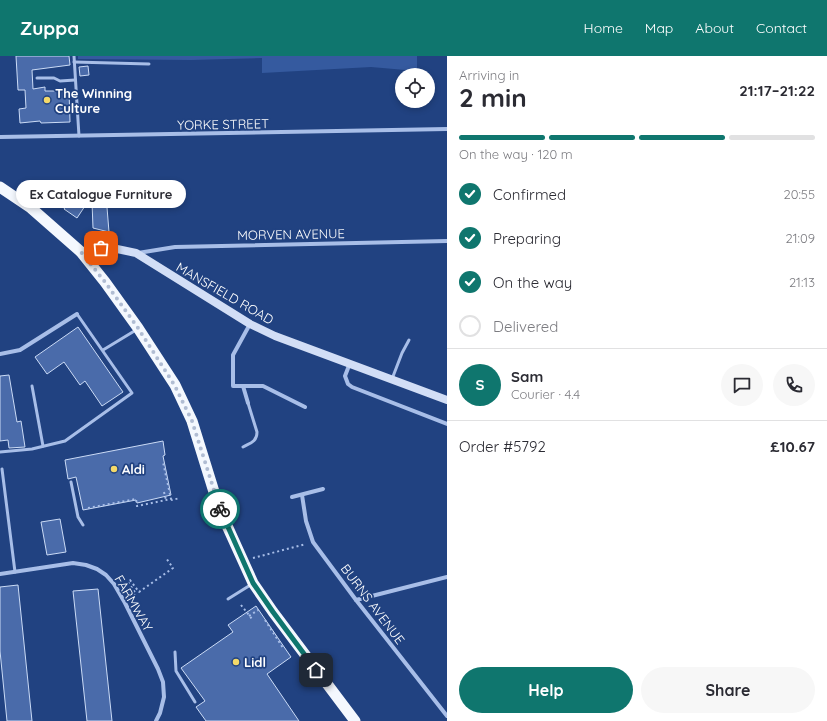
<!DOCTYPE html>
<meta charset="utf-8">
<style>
body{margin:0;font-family:Quicksand,sans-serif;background:#f7f7f7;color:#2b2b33;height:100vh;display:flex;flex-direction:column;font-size:15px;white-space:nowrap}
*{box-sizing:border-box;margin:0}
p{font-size:13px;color:#7c7c81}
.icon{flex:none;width:22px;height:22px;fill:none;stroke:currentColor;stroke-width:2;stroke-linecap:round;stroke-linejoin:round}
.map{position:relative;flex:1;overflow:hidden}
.sheet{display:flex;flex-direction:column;background:#fff;width:380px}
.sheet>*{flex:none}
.controls{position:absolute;left:395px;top:12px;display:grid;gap:8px}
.controls a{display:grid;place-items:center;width:40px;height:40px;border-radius:50%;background:#fff;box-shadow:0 2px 6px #0003;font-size:20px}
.pin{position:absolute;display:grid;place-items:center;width:34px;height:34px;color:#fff;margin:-17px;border-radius:8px;box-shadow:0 2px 6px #0006}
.courier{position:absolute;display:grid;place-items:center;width:40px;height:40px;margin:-20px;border:3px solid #0f766e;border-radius:50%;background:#fff;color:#222;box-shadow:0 1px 5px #0007}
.bubble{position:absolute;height:28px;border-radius:14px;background:#fff;box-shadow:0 2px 6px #0003;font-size:13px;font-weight:800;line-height:28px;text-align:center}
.summary em{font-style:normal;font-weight:800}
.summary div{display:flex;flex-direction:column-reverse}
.summary{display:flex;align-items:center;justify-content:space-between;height:68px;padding:0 12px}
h1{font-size:26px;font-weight:800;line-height:30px}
.bar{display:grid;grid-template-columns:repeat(4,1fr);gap:6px 4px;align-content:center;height:48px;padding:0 12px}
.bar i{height:5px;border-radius:3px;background:#e1e1e2}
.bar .on{background:#0f766e}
.bar p{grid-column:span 4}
.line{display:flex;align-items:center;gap:10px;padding:0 12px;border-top:1px solid #e1e1e2}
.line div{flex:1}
.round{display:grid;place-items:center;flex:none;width:42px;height:42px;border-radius:21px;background:#f7f7f7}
ol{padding:0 12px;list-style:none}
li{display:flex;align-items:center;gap:12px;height:44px}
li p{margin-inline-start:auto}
li .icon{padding:4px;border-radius:50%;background:#0f766e;color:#fff;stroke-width:4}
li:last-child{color:#7c7c81}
li i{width:22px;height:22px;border:2px solid #e1e1e2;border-radius:50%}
.action{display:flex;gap:8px;margin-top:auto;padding:8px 12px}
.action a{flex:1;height:46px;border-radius:24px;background:#0f766e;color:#fff;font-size:16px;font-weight:800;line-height:46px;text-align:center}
.action a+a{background:#f7f7f7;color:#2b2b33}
header{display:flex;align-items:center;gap:24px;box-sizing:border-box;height:56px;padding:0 20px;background:#0f766e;color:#fff}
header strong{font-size:19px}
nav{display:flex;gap:22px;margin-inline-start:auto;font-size:14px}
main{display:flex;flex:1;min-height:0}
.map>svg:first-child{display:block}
</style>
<header>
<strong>Zuppa</strong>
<nav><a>Home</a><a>Map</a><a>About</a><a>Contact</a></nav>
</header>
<main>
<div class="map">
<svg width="447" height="665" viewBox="0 0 447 665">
<rect width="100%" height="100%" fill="#214281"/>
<path fill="#355a9f" d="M 78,0 L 417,0 L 417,15 L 371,11 L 262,17 L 262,2 L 191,4 L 78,3 Z"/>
<g fill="#4a6baa" stroke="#cbdbf6">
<path d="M 16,0 L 69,0 L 70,9 L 32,14 L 33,33 L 45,31 L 45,35 L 69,35 L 70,66 L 41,67 L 40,65 L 20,67 L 19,53 L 26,52 L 25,34 L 18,34 Z"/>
<path d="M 88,10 L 89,19 L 80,20 L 79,11 Z"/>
<path d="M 74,138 L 78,141 L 79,138 L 89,144 L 77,162 L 64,153 Z"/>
<path d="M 106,139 L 109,176 L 93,172 L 92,146 L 99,151 L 98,140 Z"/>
<path d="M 78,271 L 123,336 L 102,350 L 85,325 L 80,329 L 64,306 L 47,318 L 35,301 Z"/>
<path d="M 9,319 L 17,366 L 21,365 L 25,391 L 9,392 L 8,384 L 0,385 L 0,320 Z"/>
<path d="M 163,385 L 165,399 L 163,400 L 171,439 L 137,447 L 136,444 L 83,454 L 76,421 L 68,423 L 65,404 Z"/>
<path d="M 60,463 L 66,496 L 47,499 L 41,466 Z"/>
<path d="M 18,529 L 32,665 L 7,665 L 0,595 L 0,531 Z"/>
<path d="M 98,533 L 112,665 L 87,665 L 73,535 Z"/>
<path d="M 256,550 L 291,601 L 267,618 L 299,665 L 206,665 L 196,651 L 205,645 L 181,612 L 233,576 L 228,569 Z"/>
</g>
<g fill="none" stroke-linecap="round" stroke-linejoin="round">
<g stroke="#a8bee8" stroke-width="2" stroke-dasharray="2 3" stroke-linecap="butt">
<path d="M 164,436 L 166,444"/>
<path d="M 171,443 L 172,444 L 180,442"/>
<path d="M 88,452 L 136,443 L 137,450 L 171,443 L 163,406"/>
<path d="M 253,502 L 306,488"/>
<path d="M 130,543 L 136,538 L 128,526 L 130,524 L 139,536 L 173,512 L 166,502"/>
<path d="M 241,549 L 252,563"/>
<path d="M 249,560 L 258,554 L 259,556"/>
<path d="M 265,564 L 283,592"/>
</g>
<g stroke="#a8bee8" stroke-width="3">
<path d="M 74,0 L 79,80"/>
<path d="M 74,6 L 149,8"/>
<path d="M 37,22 L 54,22 L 60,25 L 75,24"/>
<path d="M 103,294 L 136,274"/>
<path d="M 392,323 L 402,297 L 409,284"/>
<path d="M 32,330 L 43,390"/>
<path d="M 243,391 C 250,387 257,386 257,376 L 248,347"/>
<path d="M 0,396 L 32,393 L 65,385 L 132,337 L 77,258"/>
<path d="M 2,413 L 15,516"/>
<path d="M 71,426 L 78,461 L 83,469"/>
<path d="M 228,543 L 252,528"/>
<path d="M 175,596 L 176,615 L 195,646"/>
</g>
<g stroke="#a8bee8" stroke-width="4">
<path d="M 0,81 L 447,73"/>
<path d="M 138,197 L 175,191 L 447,185"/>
<path d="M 250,268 L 233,299 L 233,330 L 263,330 L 305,351"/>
<path d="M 0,298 L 20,294 L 77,258"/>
<path d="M 350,307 L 345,320 L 348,328 L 352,331 L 447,368"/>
<path d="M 243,330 L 248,347"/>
<path d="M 302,439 L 306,465 L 313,486 L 356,544 L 447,660"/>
<path d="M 292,441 L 323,433"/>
<path d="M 0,518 L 73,507 L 86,509 L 97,513 L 106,519 L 114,528 L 125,547 L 158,613 L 163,626 L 164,641 L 160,657 L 156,665"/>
<path d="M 356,544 L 447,521"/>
</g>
<path stroke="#d2def6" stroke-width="8" d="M 81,196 L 101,192 L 117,193 L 136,197 L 250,268 L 275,280 L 447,344"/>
<path stroke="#f4f8fe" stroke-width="11" d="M 0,131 L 31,152 L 81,196 L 105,226 L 138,272 L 175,329 L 192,365 L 219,452 L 253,527 L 273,556 L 355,665"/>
</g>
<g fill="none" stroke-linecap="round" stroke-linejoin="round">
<path stroke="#b1bdd3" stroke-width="4" stroke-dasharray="0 7.2" d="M 101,192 L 81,196 L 105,226 L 138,272 L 175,330 L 192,365 L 220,453"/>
<path stroke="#0f766e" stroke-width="5" d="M 220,453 L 253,527 L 273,556 L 316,614"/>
</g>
<g fill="#f4d969" stroke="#214281" stroke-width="1.5">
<circle cx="47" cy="44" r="4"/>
<circle cx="114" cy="413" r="4"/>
<circle cx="236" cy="606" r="4"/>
</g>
<g text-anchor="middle" stroke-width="3.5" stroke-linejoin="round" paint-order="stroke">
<g font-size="13" font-weight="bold" fill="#fff" stroke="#214281" text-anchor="start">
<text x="55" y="42">The Winning<tspan x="55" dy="15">Culture</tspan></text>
<text x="122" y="418">Aldi</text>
<text x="244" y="611">Lidl</text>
</g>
<g font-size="13" fill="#fff" stroke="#214281">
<text transform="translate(223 68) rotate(-1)" y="5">YORKE STREET</text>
<text transform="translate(291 178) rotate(-1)" y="5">MORVEN AVENUE</text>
<text transform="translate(225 237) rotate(30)" y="5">MANSFIELD ROAD</text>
<text transform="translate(134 547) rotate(60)" y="5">FARMWAY</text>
<text transform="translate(373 548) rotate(53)" y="5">BURNS AVENUE</text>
</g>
</g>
</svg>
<div class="controls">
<a><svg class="icon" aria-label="locate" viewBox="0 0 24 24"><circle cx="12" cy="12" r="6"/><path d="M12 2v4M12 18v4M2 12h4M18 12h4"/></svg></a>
</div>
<div class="pin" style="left:101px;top:192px;background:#ea580c"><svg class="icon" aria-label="bag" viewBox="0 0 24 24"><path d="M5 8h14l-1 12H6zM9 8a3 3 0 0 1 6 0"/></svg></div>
<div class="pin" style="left:316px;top:614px;background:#1f2937"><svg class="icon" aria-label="home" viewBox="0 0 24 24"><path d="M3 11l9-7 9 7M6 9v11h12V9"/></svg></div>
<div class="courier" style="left:220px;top:453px"><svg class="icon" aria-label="bike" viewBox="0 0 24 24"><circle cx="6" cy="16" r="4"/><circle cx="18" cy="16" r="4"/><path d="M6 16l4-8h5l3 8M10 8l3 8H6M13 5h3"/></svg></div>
<div class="bubble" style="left:16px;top:124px;width:170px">Ex Catalogue Furniture</div>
</div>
<section class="sheet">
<div class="summary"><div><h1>2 min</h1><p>Arriving in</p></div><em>21:17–21:22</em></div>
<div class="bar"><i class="on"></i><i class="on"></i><i class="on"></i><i></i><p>On the way · 120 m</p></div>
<ol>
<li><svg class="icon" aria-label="check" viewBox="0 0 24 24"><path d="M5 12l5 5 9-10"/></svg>Confirmed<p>20:55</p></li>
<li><svg class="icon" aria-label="check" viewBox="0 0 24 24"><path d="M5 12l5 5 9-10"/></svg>Preparing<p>21:09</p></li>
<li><svg class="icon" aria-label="check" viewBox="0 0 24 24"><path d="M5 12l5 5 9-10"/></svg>On the way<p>21:13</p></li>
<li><i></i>Delivered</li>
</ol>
<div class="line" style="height:72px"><b class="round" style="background:#0f766e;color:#fff">S</b><div><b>Sam</b><p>Courier · 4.4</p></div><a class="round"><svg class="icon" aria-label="chat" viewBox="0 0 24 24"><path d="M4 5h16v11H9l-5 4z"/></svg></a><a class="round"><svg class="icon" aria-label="phone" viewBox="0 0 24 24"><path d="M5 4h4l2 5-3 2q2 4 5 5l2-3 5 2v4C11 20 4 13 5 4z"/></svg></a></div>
<div class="line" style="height:52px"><div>Order #5792</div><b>£10.67</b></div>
<div class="action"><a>Help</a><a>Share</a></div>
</section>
</main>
